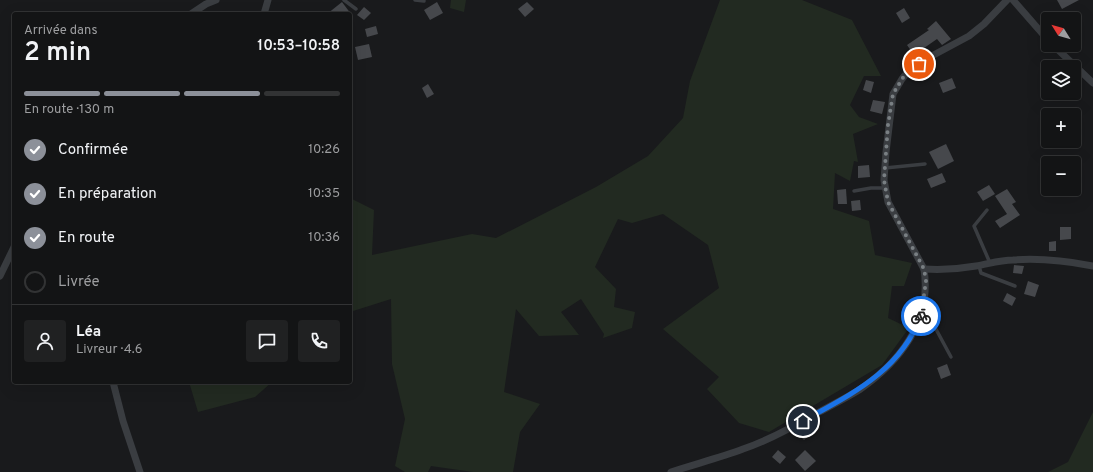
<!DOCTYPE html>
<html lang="fr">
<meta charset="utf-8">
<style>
body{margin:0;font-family:Overpass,sans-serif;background:#202122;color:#f1f3f6;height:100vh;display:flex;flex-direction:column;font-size:15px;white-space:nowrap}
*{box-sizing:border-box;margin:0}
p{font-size:13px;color:#9d9ea0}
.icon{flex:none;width:22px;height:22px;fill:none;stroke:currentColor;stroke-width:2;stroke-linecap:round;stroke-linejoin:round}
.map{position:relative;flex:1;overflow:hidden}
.sheet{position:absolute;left:12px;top:12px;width:340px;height:372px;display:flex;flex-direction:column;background:#131415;border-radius:4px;box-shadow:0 4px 16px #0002,0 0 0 1px #323334}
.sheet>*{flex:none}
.needle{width:26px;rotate:307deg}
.tools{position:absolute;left:1041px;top:12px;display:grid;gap:8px}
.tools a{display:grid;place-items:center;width:40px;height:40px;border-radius:4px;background:#131415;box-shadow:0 4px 16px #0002,0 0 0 1px #323334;font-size:20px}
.pin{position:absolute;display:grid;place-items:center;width:34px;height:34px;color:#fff;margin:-17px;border:2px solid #fff;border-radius:50%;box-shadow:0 1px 4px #0007}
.courier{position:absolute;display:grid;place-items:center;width:40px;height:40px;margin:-20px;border:3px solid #1a73e8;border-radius:50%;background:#fff;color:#222;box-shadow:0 1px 5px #0007}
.overview em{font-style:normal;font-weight:600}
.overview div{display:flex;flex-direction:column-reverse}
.overview{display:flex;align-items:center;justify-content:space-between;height:68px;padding:0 12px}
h1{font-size:26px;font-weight:600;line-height:30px}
.bar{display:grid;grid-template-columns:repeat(4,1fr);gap:6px 4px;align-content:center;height:48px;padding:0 12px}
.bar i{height:5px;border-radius:3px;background:#323334}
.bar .selected{background:#8c9099}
.bar p{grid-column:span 4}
.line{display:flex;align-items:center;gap:10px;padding:0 12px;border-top:1px solid #323334}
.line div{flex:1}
.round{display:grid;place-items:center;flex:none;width:42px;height:42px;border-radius:4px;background:#202122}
ol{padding:0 12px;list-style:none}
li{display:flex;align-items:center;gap:12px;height:44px}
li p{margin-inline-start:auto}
li .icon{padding:4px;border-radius:50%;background:#8c9099;color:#fff;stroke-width:4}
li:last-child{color:#9d9ea0}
li i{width:22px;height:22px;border:2px solid #323334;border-radius:50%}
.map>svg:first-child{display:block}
</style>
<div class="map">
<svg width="1093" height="472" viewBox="0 0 1093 472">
<rect width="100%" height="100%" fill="#191a1c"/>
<g fill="#222a21">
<path d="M 451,0 L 466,0 L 464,12 L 450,8 Z"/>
<path d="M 720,0 L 802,0 L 852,20 L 881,76 L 864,76 L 850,105 L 859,117 L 878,124 L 853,134 L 858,162 L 854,161 L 850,181 L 835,173 L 833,209 L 869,221 L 875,255 L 912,263 L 904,286 L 892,286 L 888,318 L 909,328 L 882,365 L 769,432 L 739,423 L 707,389 L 719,377 L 663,329 L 719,288 L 708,245 L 663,214 L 632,223 L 618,219 L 595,267 L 616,289 L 614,307 L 635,312 L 632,328 L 603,338 L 604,334 L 581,299 L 561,312 L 579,335 L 539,336 L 516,309 L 504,392 L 540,404 L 520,432 L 513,472 L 473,472 L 431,466 L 428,472 L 405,472 L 395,466 L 405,419 L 392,364 L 391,299 L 350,312 L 350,198 L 374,210 L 372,255 L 472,234 L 496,238 L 596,187 L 648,156 L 683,118 L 690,81 Z"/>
<path d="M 189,382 L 272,382 L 255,397 L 198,412 Z"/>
<path d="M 1093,412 L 1093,472 L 1048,472 L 1068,462 Z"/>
</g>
<g fill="#46484c">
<path d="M 1057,0 L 1079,0 L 1062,9 Z"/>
<path d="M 342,2 L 351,14 L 327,14 Z"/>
<path d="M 437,2 L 443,13 L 430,20 L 424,10 Z"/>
<path d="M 527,2 L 534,9 L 525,17 L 518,9 Z"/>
<path d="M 364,7 L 371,13 L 364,20 L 357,15 Z"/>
<path d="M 904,8 L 910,18 L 902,23 L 896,13 Z"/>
<path d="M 936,21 L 951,39 L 942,45 L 937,39 L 914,55 L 907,45 L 929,30 L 927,29 Z"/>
<path d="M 376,26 L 378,34 L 367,37 L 365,29 Z"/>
<path d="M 369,44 L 372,57 L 358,60 L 355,47 Z"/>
<path d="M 952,78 L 956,88 L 943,93 L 939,83 Z"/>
<path d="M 866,80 L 874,82 L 871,93 L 863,90 Z"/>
<path d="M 428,84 L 434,94 L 427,98 L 422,88 Z"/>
<path d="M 873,100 L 885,102 L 882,114 L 870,111 Z"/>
<path d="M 946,144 L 954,161 L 938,169 L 929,152 Z"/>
<path d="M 869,165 L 870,177 L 858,178 L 858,166 Z"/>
<path d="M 942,173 L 946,182 L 931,188 L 927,179 Z"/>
<path d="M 989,185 L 995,194 L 983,201 L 977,192 Z"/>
<path d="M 846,189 L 847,204 L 838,204 L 837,190 Z"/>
<path d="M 1007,189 L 1016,202 L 1012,204 L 1020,215 L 1000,228 L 995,221 L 1007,214 L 995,196 Z"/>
<path d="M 860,200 L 861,210 L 852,211 L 851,201 Z"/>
<path d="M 1060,227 L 1071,227 L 1071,239 L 1060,240 Z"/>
<path d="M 1056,241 L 1056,251 L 1049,251 L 1049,242 Z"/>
<path d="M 1014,265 L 1024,266 L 1022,274 L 1013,273 Z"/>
<path d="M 1028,281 L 1039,285 L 1035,297 L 1024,294 Z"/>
<path d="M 1007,293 L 1016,298 L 1012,306 L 1003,301 Z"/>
<path d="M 947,364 L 951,375 L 941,379 L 937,368 Z"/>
<path d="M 805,426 L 812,433 L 804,440 L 797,433 Z"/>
<path d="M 778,450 L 786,457 L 780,464 L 772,457 Z"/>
<path d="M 805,450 L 816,461 L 805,471 L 795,460 Z"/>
</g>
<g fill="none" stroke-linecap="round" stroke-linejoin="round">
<g stroke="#3a3d41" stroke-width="3.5">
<path d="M 344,0 L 356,9"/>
<path d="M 415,0 L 424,1"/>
<path d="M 885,168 L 925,164"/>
<path d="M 854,191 L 871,188 L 885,188"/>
<path d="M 987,210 L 974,226 L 990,263"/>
<path d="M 979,266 L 981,273 L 1015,286"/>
<path d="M 924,307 L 951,357"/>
</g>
<g stroke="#3a3d41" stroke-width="7">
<path d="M 1013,0 L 1048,40"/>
<path d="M 191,14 L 206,4 L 216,0"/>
<path d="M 264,14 L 268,0"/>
<path d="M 1053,45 L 1093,83"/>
<path d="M 924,269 C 941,270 959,269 976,266 C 988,264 1000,260 1013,260 C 1039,258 1067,261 1093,266"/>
<path d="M 0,276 L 14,247"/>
<path d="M 113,382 L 123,421 L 140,472"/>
<path d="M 671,472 C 695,464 719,458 743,449 C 770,440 795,426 819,412 C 832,405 846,398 859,390 C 900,362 932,321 924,269 L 888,202 L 884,180 L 886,152 L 893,94 L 902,79 L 910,69 L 928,58 L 969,36 L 984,24 L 1007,0"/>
</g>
</g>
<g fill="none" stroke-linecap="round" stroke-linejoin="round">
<path stroke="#797f83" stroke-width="4" stroke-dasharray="0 7.2" d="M 919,64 L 910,69 L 902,79 L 893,94 L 888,125 L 884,180 L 888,202 L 924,269 L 926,281 L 921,316"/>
<path stroke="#1a73e8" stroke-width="5" d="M 803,421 C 853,393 899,372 921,316"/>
</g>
</svg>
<div class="tools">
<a><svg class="needle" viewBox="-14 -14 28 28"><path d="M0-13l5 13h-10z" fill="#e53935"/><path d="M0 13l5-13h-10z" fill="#9d9ea0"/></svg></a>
<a><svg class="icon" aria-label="layers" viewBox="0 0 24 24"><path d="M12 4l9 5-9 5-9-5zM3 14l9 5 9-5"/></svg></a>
<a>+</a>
<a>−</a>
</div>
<div class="pin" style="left:919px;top:64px;background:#ea580c"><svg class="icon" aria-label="bag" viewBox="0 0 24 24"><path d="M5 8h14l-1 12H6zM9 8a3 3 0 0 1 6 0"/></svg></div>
<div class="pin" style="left:803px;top:421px;background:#1f2937"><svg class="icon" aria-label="home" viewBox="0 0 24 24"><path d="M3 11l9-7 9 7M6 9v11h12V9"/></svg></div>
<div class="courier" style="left:921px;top:316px"><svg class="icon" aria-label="bike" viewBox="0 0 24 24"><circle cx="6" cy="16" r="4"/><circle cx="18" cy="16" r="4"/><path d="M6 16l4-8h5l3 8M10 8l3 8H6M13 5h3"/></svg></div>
<section class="sheet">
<div class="overview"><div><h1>2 min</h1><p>Arrivée dans</p></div><em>10:53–10:58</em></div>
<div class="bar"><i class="selected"></i><i class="selected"></i><i class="selected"></i><i></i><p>En route · 130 m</p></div>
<ol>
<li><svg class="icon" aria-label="check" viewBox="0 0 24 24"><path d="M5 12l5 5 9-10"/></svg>Confirmée<p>10:26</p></li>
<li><svg class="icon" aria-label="check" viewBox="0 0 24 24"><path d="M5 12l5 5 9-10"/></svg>En préparation<p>10:35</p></li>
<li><svg class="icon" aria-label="check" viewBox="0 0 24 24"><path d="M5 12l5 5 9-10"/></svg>En route<p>10:36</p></li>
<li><i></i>Livrée</li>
</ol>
<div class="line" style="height:72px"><a class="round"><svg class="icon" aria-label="person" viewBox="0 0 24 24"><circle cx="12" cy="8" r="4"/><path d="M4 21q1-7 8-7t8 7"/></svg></a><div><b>Léa</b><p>Livreur · 4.6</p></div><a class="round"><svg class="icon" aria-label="chat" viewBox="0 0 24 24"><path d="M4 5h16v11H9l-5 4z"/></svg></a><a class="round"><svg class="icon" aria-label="phone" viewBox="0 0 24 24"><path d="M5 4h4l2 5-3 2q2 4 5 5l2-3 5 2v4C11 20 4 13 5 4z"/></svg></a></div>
</section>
</div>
